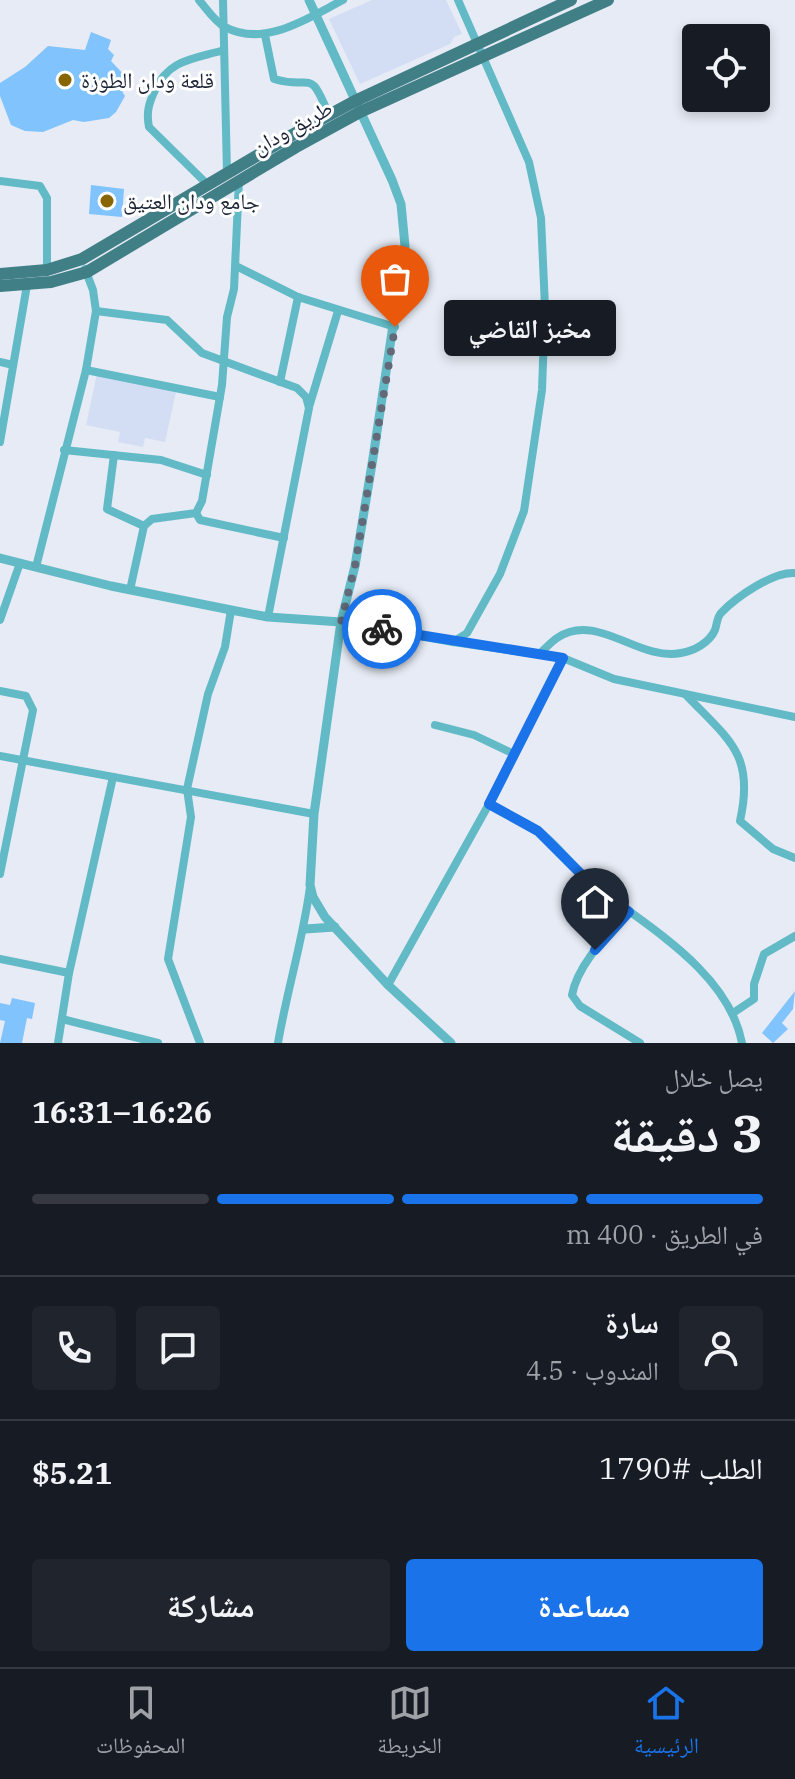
<!DOCTYPE html>
<html lang="ar">
<meta charset="utf-8">
<style>
body{margin:0;font-family:"IBM Plex Serif","Noto Naskh Arabic",serif;background:#20242c;color:#f1f3f6;direction:rtl;height:100vh;display:flex;flex-direction:column;font-size:30px;white-space:nowrap}
*{box-sizing:border-box;margin:0}
p{font-size:26px;color:#9ea1a6}
.icon{flex:none;width:44px;height:44px;fill:none;stroke:currentColor;stroke-width:2;stroke-linecap:round;stroke-linejoin:round}
.map{position:relative;height:1043px;overflow:hidden;direction:ltr}
.sheet{display:flex;flex-direction:column;background:#171b24;flex:1}
.sheet>*{flex:none}
.buttons{position:absolute;left:682px;top:24px;display:grid;gap:16px}
.buttons a{display:grid;place-items:center;width:88px;height:88px;border-radius:8px;background:#171b24;box-shadow:0 4px 12px #0003;font-size:40px}
.pin{position:absolute;display:grid;place-items:center;width:68px;height:68px;color:#fff;margin:-82px -34px;border-radius:50% 50% 50% 0;rotate:-45deg;box-shadow:0 0 8px #0007}
.pin .icon{rotate:45deg}
.courier{position:absolute;display:grid;place-items:center;width:80px;height:80px;margin:-40px;border:6px solid #1a73e8;border-radius:50%;background:#fff;color:#222;box-shadow:0 2px 10px #0007}
.bubble{position:absolute;height:56px;border-radius:8px;background:#171b24;box-shadow:0 4px 12px #0003;font-size:26px;font-weight:700;line-height:56px;text-align:center;direction:rtl}
.overview em{font-style:normal;font-weight:700}
.overview div{display:flex;flex-direction:column-reverse}
.overview{display:flex;align-items:center;justify-content:space-between;height:136px;padding:0 32px}
h1{font-size:52px;font-weight:700;line-height:60px}
.bar{display:grid;grid-template-columns:repeat(4,1fr);gap:12px 8px;align-content:center;height:96px;padding:0 32px}
.bar i{height:10px;border-radius:6px;background:#363941}
.bar .on{background:#1a73e8}
.bar p{grid-column:span 4}
.line{display:flex;align-items:center;gap:20px;padding:0 32px;border-top:2px solid #363941}
.line div{flex:1}
.round{display:grid;place-items:center;flex:none;width:84px;height:84px;border-radius:8px;background:#20242c}
.cta{display:flex;gap:16px;margin-top:auto;padding:16px 32px}
.cta a{flex:1;height:92px;border-radius:8px;background:#1a73e8;color:#fff;font-size:32px;font-weight:700;line-height:92px;text-align:center}
.cta a+a{background:#20242c;color:#f1f3f6}
.tabs{display:flex;justify-content:space-around;align-items:center;height:112px;border-top:2px solid #363941;background:#171b24;font-size:22px;color:#9ea1a6}
.tabs a{display:grid;justify-items:center;gap:4px}
.tabs .on{color:#1a73e8}
.map>svg:first-child{display:block}
</style>
<div class="map">
<svg width="795" height="1043" viewBox="0 0 795 1043">
<rect width="100%" height="100%" fill="#e6ebf5"/>
<g fill="#d3def5">
<path d="M 372,0 L 446,0 L 462,34 L 454,37 L 450,44 L 360,84 L 329,19 Z"/>
<path d="M 97,374 L 176,392 L 165,442 L 145,438 L 143,447 L 118,442 L 120,432 L 86,425 Z"/>
</g>
<g fill="#81c3fc">
<path d="M 91,32 L 111,40 L 108,49 L 114,55 L 111,61 L 126,77 L 127,84 L 120,88 L 125,96 L 116,112 L 109,118 L 84,122 L 73,120 L 43,132 L 25,131 L 11,125 L 0,96 L 0,83 L 25,67 L 48,46 L 85,50 Z"/>
<path d="M 91,185 L 124,189 L 122,217 L 89,214 Z"/>
<path d="M 795,991 L 793,1009 L 782,1023 L 788,1029 L 773,1043 L 762,1033 Z"/>
<path d="M 12,998 L 35,1003 L 32,1019 L 27,1018 L 22,1043 L 0,1043 L 5,1021 L 0,1020 L 0,1003 L 10,1005 Z"/>
</g>
<g fill="none" stroke-linecap="round" stroke-linejoin="round">
<g stroke="#61bac5" stroke-width="8">
<path d="M 199,0 C 206,8 215,22 225,27 C 264,48 308,18 343,0"/>
<path d="M 223,0 L 227,173"/>
<path d="M 265,35 L 274,79 C 314,91 308,65 329,115"/>
<path d="M 0,181 L 40,186 L 47,198 L 47,270"/>
<path d="M 208,185 L 149,127 C 146,112 149,103 155,90 C 169,59 194,59 224,50"/>
<path d="M 236,266 L 298,297 L 395,327"/>
<path d="M 96,311 L 167,320 L 202,353 L 297,388 L 306,397 L 309,408 L 268,617"/>
<path d="M 0,362 L 13,365"/>
<path d="M 86,370 L 220,397"/>
<path d="M 280,382 L 298,297"/>
<path d="M 309,407 L 338,311"/>
<path d="M 0,442 L 27,285"/>
<path d="M 64,450 L 161,460 L 207,475"/>
<path d="M 114,455 L 107,509 L 144,526"/>
<path d="M 196,513 L 200,520 L 284,538"/>
<path d="M 36,567 L 86,370 L 96,311 L 93,290 L 85,269"/>
<path d="M 130,590 L 144,526 L 152,519 L 196,513 L 202,501 L 222,385 L 227,317 L 234,289 L 239,180"/>
<path d="M 0,620 L 20,563"/>
<path d="M 341,622 L 453,642 L 563,658 L 614,679 L 795,717"/>
<path d="M 453,642 L 467,633 L 500,574 L 524,511 L 542,390 L 545,307 L 541,218 L 529,162 L 458,0"/>
<path d="M 539,654 C 545,649 551,642 557,638 C 597,611 639,662 681,653 C 694,651 709,643 715,630 C 717,624 717,617 721,613 C 736,597 774,571 795,573"/>
<path d="M 0,691 L 26,696 L 33,710 L 0,874"/>
<path d="M 686,695 C 729,740 755,754 740,821 L 773,849 L 795,858"/>
<path d="M 435,725 L 474,735 L 514,754"/>
<path d="M 0,756 L 314,814"/>
<path d="M 489,804 C 505,813 522,820 537,830 C 558,844 571,866 590,882 C 644,925 728,970 742,1043"/>
<path d="M 629,912 C 608,935 578,963 572,995 L 580,1006 L 640,1043"/>
<path d="M 0,959 L 69,973"/>
<path d="M 388,985 L 489,804 L 563,658"/>
<path d="M 733,1013 L 754,999 L 754,984 L 764,954 L 795,936"/>
<path d="M 62,1019 L 158,1043"/>
<path d="M 58,1043 L 69,973 L 113,777"/>
<path d="M 200,1043 L 168,959 L 191,817 L 187,789 L 208,694 L 225,647 L 231,610"/>
<path d="M 278,1043 C 287,990 303,940 310,887"/>
</g>
<g stroke="#61bac5" stroke-width="9">
<path d="M 309,0 L 392,180 L 401,204 L 405,246 L 373,458 L 355,566 L 341,622 L 314,814 L 310,885 L 313,897 L 325,917 L 388,985 L 451,1043"/>
<path d="M 0,558 L 111,586 L 231,610 L 268,617 L 341,622"/>
<path d="M 305,929 L 335,927"/>
</g>
<g stroke="#417f87" stroke-width="12">
<path d="M 0,274 L 47,270 L 82,259 L 292,135 L 355,101 L 571,0"/>
<path d="M 0,286 L 51,282 L 87,272 L 296,147 L 360,112 L 608,0"/>
</g>
</g>
<g fill="none" stroke-linecap="round" stroke-linejoin="round">
<path stroke="#626979" stroke-width="8" stroke-dasharray="0 14.4" d="M 382,629 L 341,622 L 355,566 L 395,327"/>
<path stroke="#1a73e8" stroke-width="10" d="M 382,629 L 563,658 L 489,804 L 538,831 L 585,878 L 629,912 L 595,950"/>
</g>
<g fill="#876500" stroke="#fff" stroke-width="3">
<circle cx="65" cy="80" r="8"/>
<circle cx="107" cy="201" r="8"/>
</g>
<g text-anchor="middle" stroke-width="6" stroke-linejoin="round" paint-order="stroke">
<g font-size="22" fill="#1b2336" stroke="#fff" text-anchor="start">
<text x="81" y="88">قلعة ودان الطوزة</text>
<text x="123" y="209">جامع ودان العتيق</text>
</g>
<g font-size="22" fill="#1b2336" stroke="#fff">
<text transform="translate(292 127) rotate(-29)" y="8">طريق ودان</text>
</g>
</g>
</svg>
<div class="buttons">
<a><svg class="icon" aria-label="locate" viewBox="0 0 24 24"><circle cx="12" cy="12" r="6"/><path d="M12 2v4M12 18v4M2 12h4M18 12h4"/></svg></a>
</div>
<div class="pin" style="left:395px;top:327px;background:#ea580c"><svg class="icon" aria-label="bag" viewBox="0 0 24 24"><path d="M5 8h14l-1 12H6zM9 8a3 3 0 0 1 6 0"/></svg></div>
<div class="pin" style="left:595px;top:950px;background:#1f2937"><svg class="icon" aria-label="home" viewBox="0 0 24 24"><path d="M3 11l9-7 9 7M6 9v11h12V9"/></svg></div>
<div class="courier" style="left:382px;top:629px"><svg class="icon" aria-label="bike" viewBox="0 0 24 24"><circle cx="6" cy="16" r="4"/><circle cx="18" cy="16" r="4"/><path d="M6 16l4-8h5l3 8M10 8l3 8H6M13 5h3"/></svg></div>
<div class="bubble" style="left:444px;top:300px;width:172px">مخبز القاضي</div>
</div>
<section class="sheet">
<div class="overview"><div><h1>3 دقيقة</h1><p>يصل خلال</p></div><em>16:26–16:31</em></div>
<div class="bar"><i class="on"></i><i class="on"></i><i class="on"></i><i></i><p>في الطريق · 400 m</p></div>
<div class="line" style="height:144px"><a class="round"><svg class="icon" aria-label="person" viewBox="0 0 24 24"><circle cx="12" cy="8" r="4"/><path d="M4 21q1-7 8-7t8 7"/></svg></a><div><b>سارة</b><p>المندوب · 4.5</p></div><a class="round"><svg class="icon" aria-label="chat" viewBox="0 0 24 24"><path d="M4 5h16v11H9l-5 4z"/></svg></a><a class="round"><svg class="icon" aria-label="phone" viewBox="0 0 24 24"><path d="M5 4h4l2 5-3 2q2 4 5 5l2-3 5 2v4C11 20 4 13 5 4z"/></svg></a></div>
<div class="line" style="height:104px"><div>الطلب #1790</div><b>$5.21</b></div>
<div class="cta"><a>مساعدة</a><a>مشاركة</a></div>
</section>
<nav class="tabs">
<a class="on"><svg class="icon" aria-label="home" viewBox="0 0 24 24"><path d="M3 11l9-7 9 7M6 9v11h12V9"/></svg>الرئيسية</a>
<a><svg class="icon" aria-label="map" viewBox="0 0 24 24"><path d="M3 6l6-2 6 2 6-2v14l-6 2-6-2-6 2zM9 4v14M15 6v14"/></svg>الخريطة</a>
<a><svg class="icon" aria-label="saved" viewBox="0 0 24 24"><path d="M7 4h10v16l-5-4-5 4z"/></svg>المحفوظات</a>
</nav>
